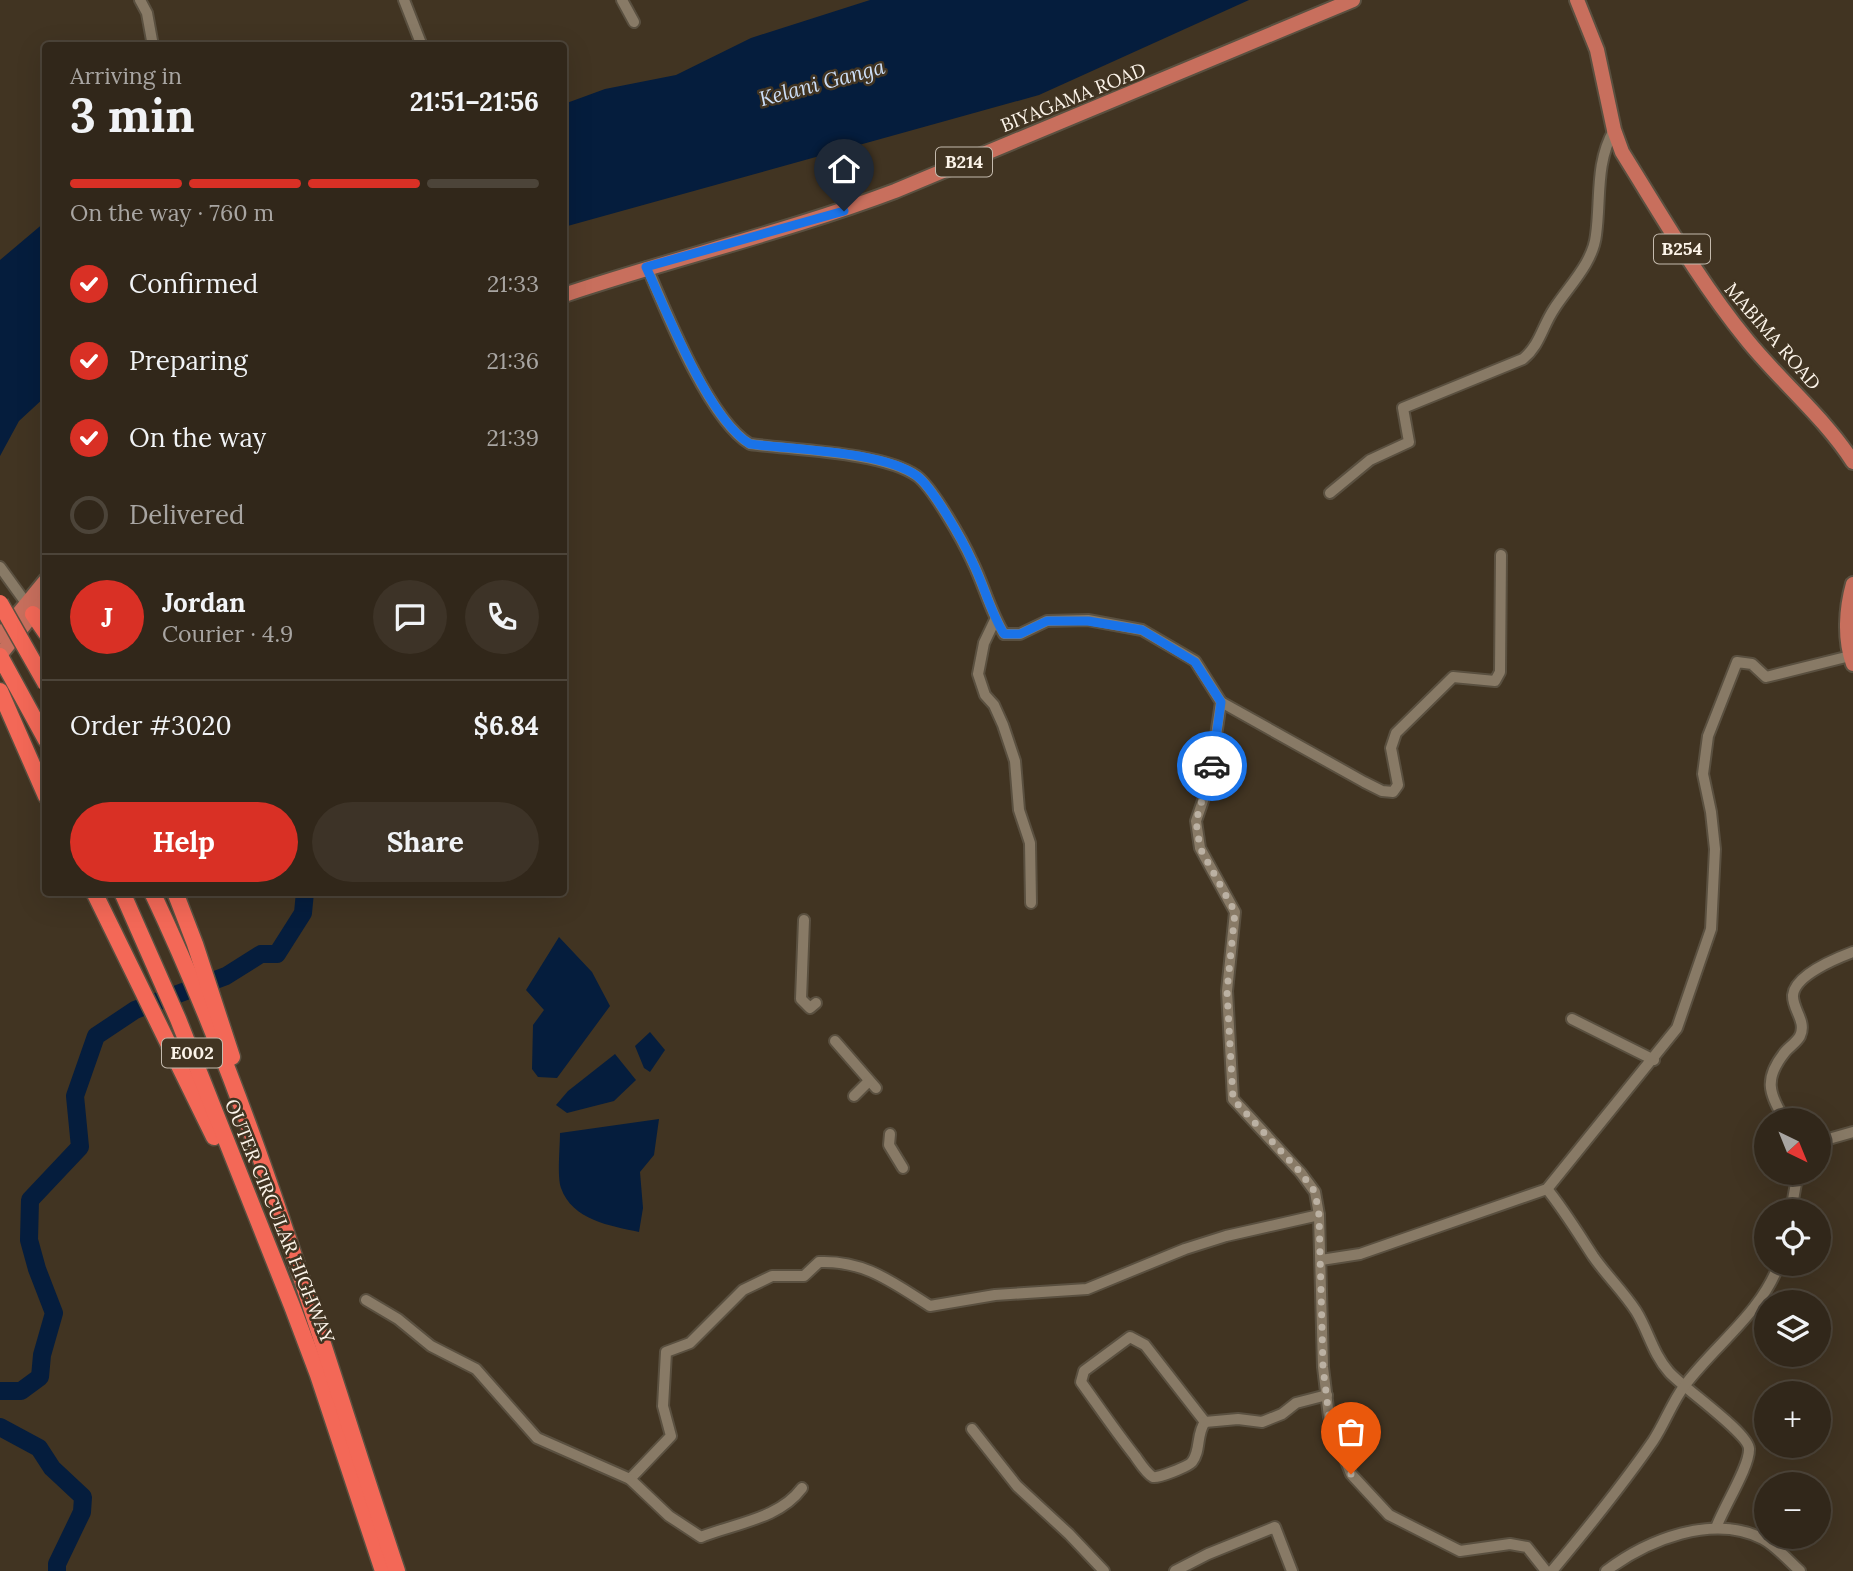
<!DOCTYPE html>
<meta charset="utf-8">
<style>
body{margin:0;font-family:Lora,serif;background:#3d3327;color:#f1f3f6;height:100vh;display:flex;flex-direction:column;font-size:26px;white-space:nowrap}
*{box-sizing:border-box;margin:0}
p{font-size:23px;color:#a8a5a2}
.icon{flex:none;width:38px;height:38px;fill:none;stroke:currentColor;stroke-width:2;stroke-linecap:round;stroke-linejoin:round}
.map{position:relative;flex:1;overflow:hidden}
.details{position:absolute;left:42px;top:42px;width:525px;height:854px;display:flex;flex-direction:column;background:#31271a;border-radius:7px;box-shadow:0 7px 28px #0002,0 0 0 2px #4c4439}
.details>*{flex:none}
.needle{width:46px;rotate:137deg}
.buttons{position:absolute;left:1754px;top:1108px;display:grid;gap:14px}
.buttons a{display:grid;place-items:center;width:77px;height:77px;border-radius:50%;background:#31271a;box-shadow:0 7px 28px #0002,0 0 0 2px #4c4439;font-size:35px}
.pin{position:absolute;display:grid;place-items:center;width:60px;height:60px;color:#fff;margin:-72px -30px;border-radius:50% 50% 50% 0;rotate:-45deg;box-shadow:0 0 7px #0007}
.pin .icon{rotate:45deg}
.courier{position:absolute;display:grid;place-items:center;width:70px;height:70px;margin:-35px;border:5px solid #1a73e8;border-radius:50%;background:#fff;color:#222;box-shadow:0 2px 9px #0007}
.headline em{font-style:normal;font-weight:700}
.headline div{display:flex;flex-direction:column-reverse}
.headline{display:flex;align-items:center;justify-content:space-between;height:119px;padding:0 28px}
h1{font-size:46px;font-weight:700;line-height:52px}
.bar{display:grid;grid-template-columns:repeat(4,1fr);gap:10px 7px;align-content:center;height:84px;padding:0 28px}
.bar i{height:9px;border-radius:5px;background:#4c4439}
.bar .active{background:#d93025}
.bar p{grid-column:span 4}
.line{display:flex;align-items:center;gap:18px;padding:0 28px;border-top:2px solid #4c4439}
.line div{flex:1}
.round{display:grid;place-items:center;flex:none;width:74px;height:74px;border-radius:37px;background:#3d3327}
ol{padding:0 28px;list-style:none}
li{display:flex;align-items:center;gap:21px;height:77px}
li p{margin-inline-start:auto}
li .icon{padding:7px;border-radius:50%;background:#d93025;color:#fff;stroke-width:4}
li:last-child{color:#a8a5a2}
li i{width:38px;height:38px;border:4px solid #4c4439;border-radius:50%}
.primary-button{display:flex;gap:14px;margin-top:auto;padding:14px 28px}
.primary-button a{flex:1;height:80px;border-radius:42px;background:#d93025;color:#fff;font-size:28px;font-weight:700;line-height:80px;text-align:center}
.primary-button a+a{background:#3d3327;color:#f1f3f6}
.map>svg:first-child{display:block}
</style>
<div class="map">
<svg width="1853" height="1571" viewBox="0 0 1853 1571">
<rect width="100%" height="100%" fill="#413422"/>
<g fill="#051d3d">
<path d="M 870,0 L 1249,0 L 1039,95 L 564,227 L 564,104 L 605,89 L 676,75 L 751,38 Z"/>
<path d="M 45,222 L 45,397 L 19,421 L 0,456 L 0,260 Z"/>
<path d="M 559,937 L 592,972 L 610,1006 L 557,1078 L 538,1077 L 532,1069 L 533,1025 L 544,1010 L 526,990 Z"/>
<path d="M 650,1032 L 665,1050 L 650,1072 L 644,1068 L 635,1046 Z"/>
<path d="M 615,1054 L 636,1080 L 614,1101 L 567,1113 L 556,1105 L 568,1091 Z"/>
<path d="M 659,1119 L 654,1155 L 640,1172 L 643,1208 L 639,1232 C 611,1226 572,1220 561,1188 C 557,1176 560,1147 560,1133 Z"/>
</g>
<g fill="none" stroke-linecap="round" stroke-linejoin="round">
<g stroke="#051d3d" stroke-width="18">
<path d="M 0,1391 L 21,1391 L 40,1377 L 42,1355 L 54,1313 L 37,1269 L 29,1240 L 30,1200 L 80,1147 L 75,1096 L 96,1036 L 135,1010 L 226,976 L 261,954 L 277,954 L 303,913 L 305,892"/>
<path d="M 0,1427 L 39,1448 L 52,1468 L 83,1497 L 82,1512 L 57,1564 L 57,1571"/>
</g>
<defs>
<g id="minor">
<path d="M 140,0 L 147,13 L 153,46"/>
<path d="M 404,0 L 422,46"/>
<path d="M 622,0 L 634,22"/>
<path d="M 647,267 C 666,312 709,420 750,444 C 794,450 883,452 917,476 C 933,488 963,541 972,561 C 984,585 990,611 1004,634 L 1020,634 L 1047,621 L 1088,620 L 1142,630 L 1195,661 L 1221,702 L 1209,783 L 1196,821 L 1200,848 L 1235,912 L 1227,991 L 1233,1099 L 1301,1173 L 1315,1192 L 1319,1215 L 1323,1367 L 1329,1417 L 1351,1474 L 1389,1515 L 1460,1551 L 1510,1544 L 1527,1547 L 1546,1571"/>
<path d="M 1330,493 L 1370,460 L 1409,442 L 1403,408 L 1523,359 C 1540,345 1542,327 1554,309 C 1568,287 1593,263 1596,235 C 1601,199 1595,163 1614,130"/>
<path d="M 0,567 L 29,607"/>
<path d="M 995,620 L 984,643 L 978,674 L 985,695 L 994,705 L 1003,725 L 1015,761 L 1019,810 L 1030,843 L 1031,903"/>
<path d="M 1221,702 L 1364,782 L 1382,791 L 1393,792 L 1398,785 L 1391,748 L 1396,733 L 1453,677 L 1495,681 L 1500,672 L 1501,555"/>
<path d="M 804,920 L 801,999 L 810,1008 L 816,1003"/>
<path d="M 1572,1019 L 1654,1060"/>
<path d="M 835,1041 L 876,1088"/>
<path d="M 854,1096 L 869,1081"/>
<path d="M 1785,1120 C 1768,1093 1764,1078 1785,1052 C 1789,1047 1797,1042 1800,1036 C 1807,1021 1792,1009 1793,995 C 1795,975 1837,958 1853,952"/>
<path d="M 890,1134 L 889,1145 L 903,1168"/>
<path d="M 1818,1142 L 1853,1132"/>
<path d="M 1547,1189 C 1564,1210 1578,1233 1593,1256 C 1606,1275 1623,1291 1636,1311 C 1648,1330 1653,1354 1669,1372 C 1683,1388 1749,1433 1749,1449 C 1750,1466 1723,1508 1716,1528"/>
<path d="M 1791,1211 L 1798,1172"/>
<path d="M 1321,1260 L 1360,1254 L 1547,1189 L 1677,1028 L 1711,929 L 1715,849 L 1711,812 L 1703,774 L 1708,736 L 1737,662 L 1752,664 L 1766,677 L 1850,656"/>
<path d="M 366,1300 L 398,1319 L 431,1346 L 476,1369 L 537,1438 L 630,1479 L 671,1436 L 663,1406 L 666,1352 L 690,1343 L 743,1290 L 772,1276 L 804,1276 L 819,1262 C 865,1260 893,1283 930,1306 L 995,1295 L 1087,1289 L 1185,1249 L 1226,1236 L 1319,1215"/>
<path d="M 1130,1337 L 1145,1345 L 1205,1422 C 1196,1434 1201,1451 1192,1462 C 1189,1466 1157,1479 1153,1477 C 1146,1473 1140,1463 1135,1456 C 1116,1432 1099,1407 1081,1382 L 1084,1371 Z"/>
<path d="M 1205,1422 L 1238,1419 L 1262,1422 L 1282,1414 L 1296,1403 L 1327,1395"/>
<path d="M 972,1429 L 1017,1486 L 1069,1534 L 1104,1571"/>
<path d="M 630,1479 L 669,1516 L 701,1537 C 736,1523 779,1519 802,1488"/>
<path d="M 1175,1571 L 1208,1554 L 1275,1527 L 1292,1571"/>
<path d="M 1552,1571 C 1587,1529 1622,1486 1653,1441 C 1665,1423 1672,1402 1685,1385 C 1716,1344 1761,1313 1779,1264"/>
<path d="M 1606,1571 C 1647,1540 1713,1513 1763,1539 C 1776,1546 1789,1561 1800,1571"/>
</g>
<g id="major">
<path d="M 1577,0 L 1597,50 L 1614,130 L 1622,152 C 1662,216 1699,281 1747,340 C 1781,382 1824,417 1853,462"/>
<path d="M 564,295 C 674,258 786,232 895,191 L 1353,0"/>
<path d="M 1853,584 C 1846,609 1844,639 1853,664"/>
<path d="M 0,636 L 46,580"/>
<path d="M 0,655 L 46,598"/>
</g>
<g id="highway">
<path d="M 33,614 L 46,633"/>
<path d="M 0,656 L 46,740"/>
<path d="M 0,691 L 46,796"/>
<path d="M 94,892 L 214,1137"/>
<path d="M 122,892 L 178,1019 L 292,1306 L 318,1375 L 383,1571"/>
<path d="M 152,892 C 255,1109 321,1344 397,1571"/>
<path d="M 175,892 L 195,944 L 232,1057"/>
</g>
</defs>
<use href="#minor" stroke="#5a5040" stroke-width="14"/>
<use href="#major" stroke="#5a5040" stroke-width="18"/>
<use href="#highway" stroke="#5a5040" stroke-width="19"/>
<use href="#minor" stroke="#887a66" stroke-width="10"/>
<use href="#major" stroke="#c86f5d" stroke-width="14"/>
<use href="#highway" stroke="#f36857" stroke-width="16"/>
<defs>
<path id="highway-bridge" d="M 0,603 L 46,684"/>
</defs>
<use href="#highway-bridge" stroke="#5a5040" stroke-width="19" stroke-linecap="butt"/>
<use href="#highway-bridge" stroke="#f36857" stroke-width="16"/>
</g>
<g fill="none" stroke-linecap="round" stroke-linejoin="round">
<path stroke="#bbb1a3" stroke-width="7" stroke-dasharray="0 12.6" d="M 1212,766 L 1196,821 L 1200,848 L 1235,912 L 1227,991 L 1233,1099 L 1301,1173 L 1315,1192 L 1319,1215 L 1323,1367 L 1329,1417 L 1351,1474"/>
<path stroke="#1a73e8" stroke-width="9" d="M 844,211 L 646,267 C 667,312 709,420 750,444 C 794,450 883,451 917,476 C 933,488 963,541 972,561 C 984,585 990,611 1004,634 L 1020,634 L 1047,621 L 1088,621 L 1142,630 L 1195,662 L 1221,702 L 1212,766"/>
</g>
<g text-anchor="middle" stroke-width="5" stroke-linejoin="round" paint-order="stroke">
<g fill="#413422" stroke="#c4baad" stroke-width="2">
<rect x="936" y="147.5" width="56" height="29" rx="5"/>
<rect x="1654" y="234.5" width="56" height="29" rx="5"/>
<rect x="162" y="1038.5" width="60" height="29" rx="5"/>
</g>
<g font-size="18" font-weight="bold" fill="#fcf4e9">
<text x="964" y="168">B214</text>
<text x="1682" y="255">B254</text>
<text x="192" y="1059">E002</text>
</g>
<g font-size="19" fill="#fcf4e9" stroke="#413422">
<text transform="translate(1073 97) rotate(-22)" y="7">BIYAGAMA ROAD</text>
<text transform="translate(1773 336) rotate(49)" y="7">MABIMA ROAD</text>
<text transform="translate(280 1221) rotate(68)" y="7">OUTER CIRCULAR HIGHWAY</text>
</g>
<g font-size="21" font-style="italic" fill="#ccdef7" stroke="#413422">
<text transform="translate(822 83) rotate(-15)" y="7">Kelani Ganga</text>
</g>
</g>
</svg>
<div class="buttons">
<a><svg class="needle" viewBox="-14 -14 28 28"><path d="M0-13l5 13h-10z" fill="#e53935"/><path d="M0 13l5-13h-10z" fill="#a8a5a2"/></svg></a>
<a><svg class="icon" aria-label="locate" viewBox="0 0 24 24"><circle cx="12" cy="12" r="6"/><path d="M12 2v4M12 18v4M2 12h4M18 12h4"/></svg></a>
<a><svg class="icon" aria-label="layers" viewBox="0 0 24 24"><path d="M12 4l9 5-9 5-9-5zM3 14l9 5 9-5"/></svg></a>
<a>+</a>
<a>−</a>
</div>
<div class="pin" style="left:1351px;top:1474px;background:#ea580c"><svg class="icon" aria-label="bag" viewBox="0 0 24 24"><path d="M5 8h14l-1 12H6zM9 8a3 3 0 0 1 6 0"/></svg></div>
<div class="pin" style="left:844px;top:211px;background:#1f2937"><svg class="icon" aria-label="home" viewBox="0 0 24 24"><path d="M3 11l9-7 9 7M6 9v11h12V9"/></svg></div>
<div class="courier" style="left:1212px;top:766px"><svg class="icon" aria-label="car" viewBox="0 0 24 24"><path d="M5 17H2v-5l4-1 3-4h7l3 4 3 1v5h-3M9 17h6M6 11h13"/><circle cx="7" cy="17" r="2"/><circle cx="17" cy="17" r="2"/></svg></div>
<section class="details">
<div class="headline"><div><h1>3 min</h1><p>Arriving in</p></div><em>21:51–21:56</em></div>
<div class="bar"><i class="active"></i><i class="active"></i><i class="active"></i><i></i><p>On the way · 760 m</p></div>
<ol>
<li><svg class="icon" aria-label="check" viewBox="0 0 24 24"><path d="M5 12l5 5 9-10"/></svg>Confirmed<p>21:33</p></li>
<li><svg class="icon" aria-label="check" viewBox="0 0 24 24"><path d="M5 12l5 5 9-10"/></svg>Preparing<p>21:36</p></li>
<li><svg class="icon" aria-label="check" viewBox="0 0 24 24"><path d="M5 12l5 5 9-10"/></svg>On the way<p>21:39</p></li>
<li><i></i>Delivered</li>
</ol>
<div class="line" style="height:126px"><b class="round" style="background:#d93025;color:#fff">J</b><div><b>Jordan</b><p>Courier · 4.9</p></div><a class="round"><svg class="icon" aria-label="chat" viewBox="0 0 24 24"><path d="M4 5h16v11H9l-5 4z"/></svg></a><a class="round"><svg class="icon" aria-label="phone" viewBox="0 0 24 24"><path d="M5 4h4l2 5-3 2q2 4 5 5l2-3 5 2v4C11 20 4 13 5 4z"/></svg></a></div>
<div class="line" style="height:91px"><div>Order #3020</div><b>$6.84</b></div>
<div class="primary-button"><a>Help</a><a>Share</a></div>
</section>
</div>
